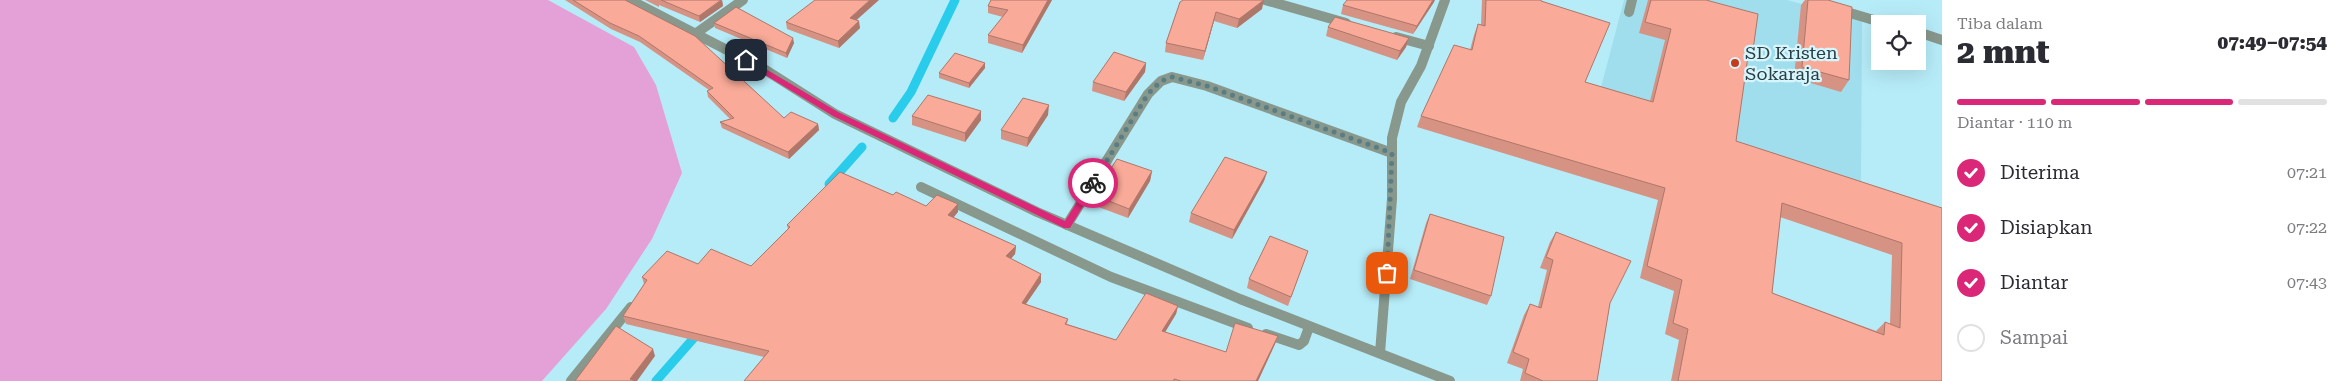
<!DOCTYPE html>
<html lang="id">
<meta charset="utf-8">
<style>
body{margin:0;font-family:"Roboto Serif",serif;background:#f2f2f3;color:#2b2b33;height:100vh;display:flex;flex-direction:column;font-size:19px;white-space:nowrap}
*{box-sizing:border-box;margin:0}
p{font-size:16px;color:#7c7c81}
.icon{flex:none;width:28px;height:28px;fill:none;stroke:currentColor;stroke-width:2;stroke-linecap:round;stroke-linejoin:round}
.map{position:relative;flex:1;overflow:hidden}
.details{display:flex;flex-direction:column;background:#fff;width:400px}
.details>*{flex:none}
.tools{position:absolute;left:1871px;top:15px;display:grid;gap:10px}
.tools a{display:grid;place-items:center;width:55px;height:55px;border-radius:0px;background:#fff;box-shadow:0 5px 20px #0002;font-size:25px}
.pin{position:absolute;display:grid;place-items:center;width:42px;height:42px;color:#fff;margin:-21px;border-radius:10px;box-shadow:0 2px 8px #0006}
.courier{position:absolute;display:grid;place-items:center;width:50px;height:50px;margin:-25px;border:4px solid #db2777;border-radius:50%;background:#fff;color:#222;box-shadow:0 1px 6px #0007}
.summary em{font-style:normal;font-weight:800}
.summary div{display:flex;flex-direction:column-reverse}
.summary{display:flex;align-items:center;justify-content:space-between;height:85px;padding:0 15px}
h1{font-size:32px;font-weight:800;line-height:38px}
.bar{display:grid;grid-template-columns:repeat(4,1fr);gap:8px 5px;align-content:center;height:60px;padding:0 15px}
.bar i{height:6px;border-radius:4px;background:#e1e1e2}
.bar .selected{background:#db2777}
.bar p{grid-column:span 4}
ol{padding:0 15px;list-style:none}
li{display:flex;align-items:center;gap:15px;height:55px}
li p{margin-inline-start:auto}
li .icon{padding:5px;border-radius:50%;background:#db2777;color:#fff;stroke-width:4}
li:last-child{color:#7c7c81}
li i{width:28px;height:28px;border:2px solid #e1e1e2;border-radius:50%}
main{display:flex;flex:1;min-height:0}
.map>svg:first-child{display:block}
</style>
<main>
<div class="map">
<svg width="1942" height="381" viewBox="0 0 1942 381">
<rect width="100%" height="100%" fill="#b6ecf8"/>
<path fill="#a1deed" d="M 1624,0 L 1787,0 L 1862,20 L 1861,188 L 1596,106 Z"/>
<path fill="#e4a1d7" d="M 0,0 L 548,0 L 634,47 L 656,85 L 682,173 L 652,239 L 606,309 L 542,381 L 0,381 Z"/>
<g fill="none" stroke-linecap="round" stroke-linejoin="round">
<g stroke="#29ccea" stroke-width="9">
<path d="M 893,118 L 911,92 L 955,0"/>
<path d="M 829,184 L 862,147"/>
<path d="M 656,381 L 700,331"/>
</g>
<g stroke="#88988c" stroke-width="10">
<path d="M 630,0 L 764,69 L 835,114 L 1037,212 L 1240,299 L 1450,381"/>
<path d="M 1265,0 L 1346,23"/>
<path d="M 1840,10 L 1887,24"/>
<path d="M 1629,12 L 1632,0"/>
<path d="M 1918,32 L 1942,40"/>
<path d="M 695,34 L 743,0"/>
<path d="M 1396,37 L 1429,46"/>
<path d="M 921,187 L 1111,277 L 1248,328"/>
<path d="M 1067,225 L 1148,94 L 1161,81 L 1172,77 L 1207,86 L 1392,153"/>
<path d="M 1266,334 L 1299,345 L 1304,341 L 1309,327"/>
<path d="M 1380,353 L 1392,199 L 1392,138 L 1401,102 L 1421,66 L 1445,0"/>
<path d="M 571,381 L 631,307"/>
</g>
</g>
<g fill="#d69283" fill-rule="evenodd">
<path d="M 565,0 L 625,0 L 784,118 L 818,124 L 819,130 L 789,159 L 722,128 L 720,122 L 730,119 L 708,97 L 707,91 L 709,90 L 640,42 L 611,29 Z"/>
<path d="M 645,0 L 722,0 L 723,6 L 700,22 L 659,5 L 659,7 Z"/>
<path d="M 991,0 L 1052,0 L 1022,53 L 988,43 L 988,35 L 1003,17 L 988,13 L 988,6 Z"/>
<path d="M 1482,0 L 1541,0 L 1541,1 L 1585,82 L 1650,101 L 1665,40 L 1639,33 L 1648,0 L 1706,0 L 1753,50 L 1747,60 L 1736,141 L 1942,208 L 1942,381 L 1671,381 L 1679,340 L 1665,334 L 1674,291 L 1640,278 L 1658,200 L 1417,127 L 1421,116 L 1470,50 L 1474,35 L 1478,24 L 1481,25 ZM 1780,217 L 1892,255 L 1890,324 L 1885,322 L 1876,331 L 1772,293 Z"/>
<path d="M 1805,0 L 1828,0 L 1849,80 L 1841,92 L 1794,78 L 1801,5 Z"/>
<path d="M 1180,2 L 1262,9 L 1237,28 L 1214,21 L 1203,60 L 1165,52 L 1166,43 Z"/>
<path d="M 1434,2 L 1413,34 L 1341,14 L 1343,5 Z"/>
<path d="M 856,20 L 860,28 L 839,48 L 787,29 L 786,22 Z"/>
<path d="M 714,23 L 794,43 L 787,58 L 715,28 Z"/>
<path d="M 1328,27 L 1409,38 L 1406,47 L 1397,60 L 1326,36 Z"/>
<path d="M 1146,63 L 1145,72 L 1124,101 L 1092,91 L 1093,82 Z"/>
<path d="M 985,68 L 969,88 L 939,78 L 939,73 Z"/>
<path d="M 1048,115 L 1027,147 L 1001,139 L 1001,130 Z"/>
<path d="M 912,116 L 981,120 L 965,142 L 912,125 Z"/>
<path d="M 1152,171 L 1150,181 L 1128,218 L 1093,205 L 1094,195 Z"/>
<path d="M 1267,172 L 1264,181 L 1232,239 L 1189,222 L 1191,213 Z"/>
<path d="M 893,195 L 926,206 L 958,204 L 958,212 L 953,217 L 1016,246 L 1015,254 L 1011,259 L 1041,274 L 1041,282 L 1026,304 L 1068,319 L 1067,324 L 1116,340 L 1178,306 L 1176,314 L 1165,332 L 1226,352 L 1278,336 L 1275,344 L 1258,381 L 744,381 L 764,357 L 626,324 L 623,316 L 644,284 L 642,277 L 698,264 L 751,266 L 788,229 L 787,225 Z"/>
<path d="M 1430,214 L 1491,296 L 1487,305 L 1410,279 L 1426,223 Z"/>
<path d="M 1556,232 L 1610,303 L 1597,381 L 1520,381 L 1523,369 L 1507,363 L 1524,315 L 1530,304 L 1538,307 L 1547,270 L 1540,268 L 1550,242 Z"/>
<path d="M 1308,251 L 1288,306 L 1247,288 L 1249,279 Z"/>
</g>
<g fill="#ae776a">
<path d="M 722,0 L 723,6 L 700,22 L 699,16 Z"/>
<path d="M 870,0 L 879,0 L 851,25 L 850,18 Z"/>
<path d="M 1048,0 L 1052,0 L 1022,53 L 1023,45 Z"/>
<path d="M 1264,0 L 1262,9 L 1237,28 L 1239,19 Z"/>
<path d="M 1433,0 L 1435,0 L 1434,2 L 1413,34 L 1417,26 Z"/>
<path d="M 1216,12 L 1214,21 L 1203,60 L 1205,51 Z"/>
<path d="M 859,21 L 860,28 L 839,48 L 838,41 Z"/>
<path d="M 793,38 L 794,43 L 787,58 L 786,53 Z"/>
<path d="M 1409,38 L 1406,47 L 1397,60 L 1400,51 Z"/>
<path d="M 985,63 L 985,68 L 969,88 L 969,83 Z"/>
<path d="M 1146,63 L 1145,72 L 1124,101 L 1126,92 Z"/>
<path d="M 1049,105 L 1048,115 L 1027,147 L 1028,138 Z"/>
<path d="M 981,111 L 981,120 L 965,142 L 965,133 Z"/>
<path d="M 818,124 L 819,130 L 789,159 L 788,152 Z"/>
<path d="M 1152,171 L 1150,181 L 1128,218 L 1129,209 Z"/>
<path d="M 1267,172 L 1264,181 L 1232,239 L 1234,230 Z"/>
<path d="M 958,204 L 958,212 L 949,223 L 948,215 Z"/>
<path d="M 1016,246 L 1015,254 L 1006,264 L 1006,256 Z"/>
<path d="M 1041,274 L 1041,282 L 1021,311 L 1022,303 Z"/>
<path d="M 1178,306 L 1176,314 L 1161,339 L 1162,331 Z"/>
<path d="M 1278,336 L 1275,344 L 1258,381 L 1256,381 Z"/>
<path d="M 653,349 L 655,356 L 637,381 L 631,381 L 630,379 Z"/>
</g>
<g fill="#f9aa98" stroke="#ae776a" fill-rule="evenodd">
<path d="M 573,0 L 625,0 L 695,36 L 784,118 L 791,112 L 818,124 L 788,152 L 720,122 L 734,118 L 707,91 L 713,88 L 639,36 L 610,23 Z"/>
<path d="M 661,0 L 721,0 L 699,16 Z"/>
<path d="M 815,0 L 870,0 L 850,18 L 859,21 L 838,41 L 786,22 Z"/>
<path d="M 991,0 L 1048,0 L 1023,45 L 988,35 L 1008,10 L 988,6 Z"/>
<path d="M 1183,0 L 1264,0 L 1239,19 L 1216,12 L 1205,51 L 1166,43 L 1180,2 Z"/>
<path d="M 1347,0 L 1433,0 L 1417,26 L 1343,5 Z"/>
<path d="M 1486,0 L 1541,0 L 1541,1 L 1610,23 L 1585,82 L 1653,102 L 1671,29 L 1645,22 L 1651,0 L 1706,0 L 1758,14 L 1753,50 L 1749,49 L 1736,141 L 1942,208 L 1942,381 L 1678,381 L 1688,329 L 1673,323 L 1682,280 L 1647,266 L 1665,188 L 1421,116 L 1454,45 L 1472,50 L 1478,24 L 1485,26 ZM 1782,203 L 1902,243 L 1900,328 L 1885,322 L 1884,335 L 1772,293 Z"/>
<path d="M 1808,0 L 1828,0 L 1852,7 L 1849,80 L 1802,67 Z"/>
<path d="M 736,7 L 793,38 L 786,53 L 714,23 Z"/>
<path d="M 1335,17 L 1409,38 L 1400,51 L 1328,27 Z"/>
<path d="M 1114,52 L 1146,63 L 1126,92 L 1093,82 Z"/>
<path d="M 955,53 L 985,63 L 969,83 L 939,73 Z"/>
<path d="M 928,95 L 981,111 L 965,133 L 912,116 Z"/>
<path d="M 1023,98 L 1049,105 L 1028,138 L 1001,130 Z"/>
<path d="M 1225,157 L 1267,172 L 1234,230 L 1191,213 Z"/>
<path d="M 1117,159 L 1152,171 L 1129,209 L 1094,195 Z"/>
<path d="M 840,172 L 893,195 L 896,192 L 926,206 L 937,195 L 958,204 L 948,215 L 1016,246 L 1006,256 L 1041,274 L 1022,303 L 1068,319 L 1065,324 L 1116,340 L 1146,293 L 1178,306 L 1162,331 L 1226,352 L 1235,323 L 1278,336 L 1256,381 L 1181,381 L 1174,379 L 1174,381 L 744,381 L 769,351 L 623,316 L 647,280 L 642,277 L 667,251 L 698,264 L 711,249 L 751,266 L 790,227 L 787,225 Z"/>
<path d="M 1430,214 L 1504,237 L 1491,296 L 1414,270 Z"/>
<path d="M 1556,232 L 1631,261 L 1610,303 L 1597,381 L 1543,381 L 1525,373 L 1529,359 L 1513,352 L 1530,304 L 1541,308 L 1553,260 L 1546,257 Z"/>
<path d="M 1270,236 L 1308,251 L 1291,297 L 1249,279 Z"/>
<path d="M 616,326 L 653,349 L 630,379 L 635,381 L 575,381 Z"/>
</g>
<path fill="#db2777" d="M 744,59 L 749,59 L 838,112 L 1065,221 L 1090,181 L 1097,183 L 1070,228 L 1064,228 L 833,116 L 744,62 Z"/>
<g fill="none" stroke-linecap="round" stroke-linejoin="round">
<path stroke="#5a7c83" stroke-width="5" stroke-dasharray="0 9" d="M 1093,183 L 1148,94 L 1161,81 L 1172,77 L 1207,86 L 1392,153 L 1387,273"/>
</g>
<circle fill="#c43a1c" stroke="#d6f5fc" stroke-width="2" cx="1735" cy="63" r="5"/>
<g text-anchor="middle" stroke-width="4.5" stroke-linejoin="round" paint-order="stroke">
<g font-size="18" fill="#293f44" stroke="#d6f5fc" text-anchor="start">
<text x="1745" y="59">SD Kristen<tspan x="1745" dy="21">Sokaraja</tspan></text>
</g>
</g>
</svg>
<div class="tools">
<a><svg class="icon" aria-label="locate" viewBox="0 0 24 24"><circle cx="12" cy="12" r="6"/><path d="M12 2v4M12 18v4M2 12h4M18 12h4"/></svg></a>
</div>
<div class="pin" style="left:1387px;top:273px;background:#ea580c"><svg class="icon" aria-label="bag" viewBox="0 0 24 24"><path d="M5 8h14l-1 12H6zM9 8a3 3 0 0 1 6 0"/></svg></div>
<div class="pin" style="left:746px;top:60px;background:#1f2937"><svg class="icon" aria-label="home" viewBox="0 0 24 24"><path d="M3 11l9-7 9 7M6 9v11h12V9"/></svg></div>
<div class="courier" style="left:1093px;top:183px"><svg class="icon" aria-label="bike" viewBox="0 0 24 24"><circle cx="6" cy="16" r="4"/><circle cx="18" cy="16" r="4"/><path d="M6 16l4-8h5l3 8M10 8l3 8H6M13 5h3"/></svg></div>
</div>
<section class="details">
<div class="summary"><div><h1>2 mnt</h1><p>Tiba dalam</p></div><em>07:49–07:54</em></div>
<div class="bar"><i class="selected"></i><i class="selected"></i><i class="selected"></i><i></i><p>Diantar · 110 m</p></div>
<ol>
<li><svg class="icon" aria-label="check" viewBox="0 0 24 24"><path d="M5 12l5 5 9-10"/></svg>Diterima<p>07:21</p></li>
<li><svg class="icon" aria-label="check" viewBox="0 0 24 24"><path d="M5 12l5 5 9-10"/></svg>Disiapkan<p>07:22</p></li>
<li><svg class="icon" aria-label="check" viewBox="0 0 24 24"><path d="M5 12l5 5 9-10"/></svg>Diantar<p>07:43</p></li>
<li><i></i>Sampai</li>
</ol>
</section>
</main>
